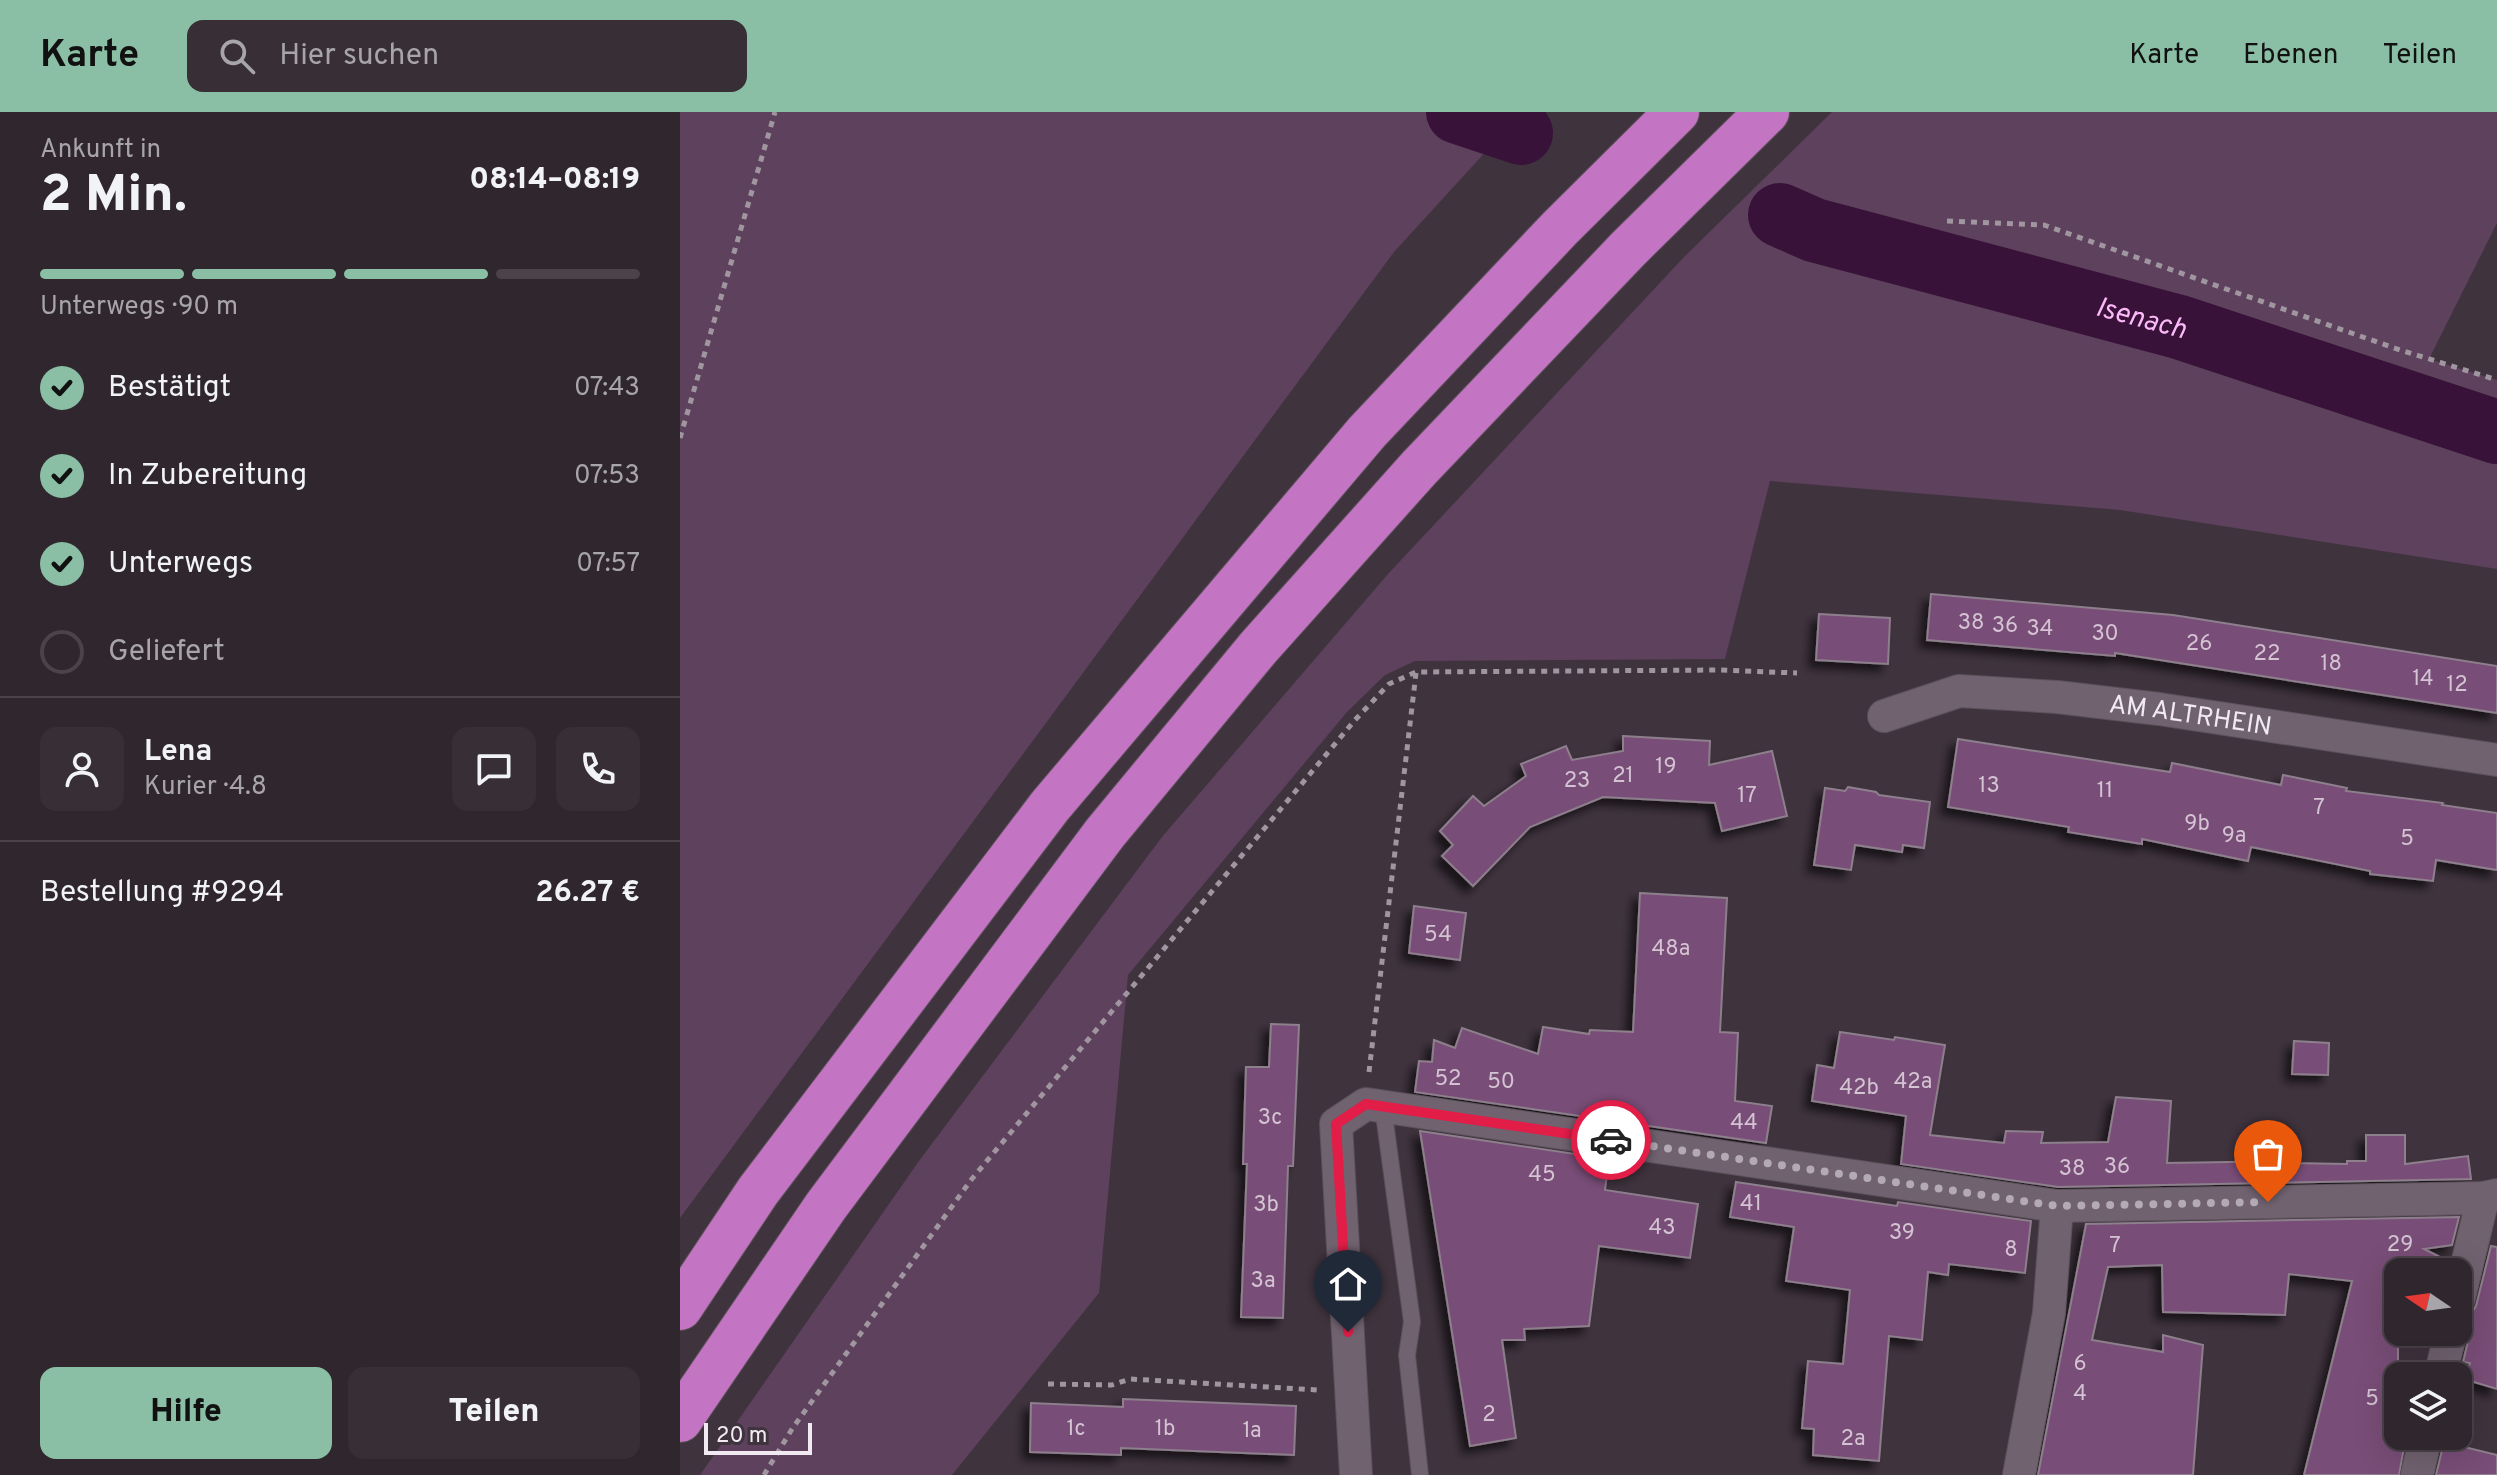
<!DOCTYPE html>
<html lang="de">
<meta charset="utf-8">
<style>
body{margin:0;font-family:Overpass,sans-serif;background:#372e36;color:#f1f3f6;height:100vh;display:flex;flex-direction:column;font-size:30px;white-space:nowrap}
*{box-sizing:border-box;margin:0}
p{font-size:26px;color:#a7a5aa}
.icon{flex:none;width:44px;height:44px;fill:none;stroke:currentColor;stroke-width:2;stroke-linecap:round;stroke-linejoin:round}
.map{position:relative;flex:1;overflow:hidden}
.sheet{display:flex;flex-direction:column;background:#2f262e;width:680px}
.sheet>*{flex:none}
.needle{width:52px;rotate:283deg}
.fabs{position:absolute;left:1704px;top:1146px;display:grid;gap:16px}
.fabs a{display:grid;place-items:center;width:88px;height:88px;border-radius:16px;background:#2f262e;box-shadow:0 8px 32px #0002,0 0 0 2px #4a434a;font-size:40px}
.scale{position:absolute;left:24px;bottom:20px;width:108px;box-sizing:border-box;padding-left:8px;border:4px solid #f2eaf2;border-top:0;font-size:22px;line-height:28px;white-space:nowrap;color:#f2eaf2;-webkit-text-stroke:6px #3f333e;paint-order:stroke}
.pin{position:absolute;display:grid;place-items:center;width:68px;height:68px;color:#fff;margin:-82px -34px;border-radius:50% 50% 50% 0;rotate:-45deg;box-shadow:0 0 8px #0007}
.pin .icon{rotate:45deg}
.courier{position:absolute;display:grid;place-items:center;width:80px;height:80px;margin:-40px;border:6px solid #e11d48;border-radius:50%;background:#fff;color:#222;box-shadow:0 2px 10px #0007}
.overview em{font-style:normal;font-weight:800}
.overview div{display:flex;flex-direction:column-reverse}
.overview{display:flex;align-items:center;justify-content:space-between;height:136px;padding:0 40px}
h1{font-size:52px;font-weight:800;line-height:60px}
.bar{display:grid;grid-template-columns:repeat(4,1fr);gap:12px 8px;align-content:center;height:96px;padding:0 40px}
.bar i{height:10px;border-radius:6px;background:#4a434a}
.bar .current{background:#8abfa5}
.bar p{grid-column:span 4}
.line{display:flex;align-items:center;gap:20px;padding:0 40px;border-top:2px solid #4a434a}
.line div{flex:1}
.round{display:grid;place-items:center;flex:none;width:84px;height:84px;border-radius:16px;background:#372e36}
ol{padding:0 40px;list-style:none}
li{display:flex;align-items:center;gap:24px;height:88px}
li p{margin-inline-start:auto}
li .icon{padding:8px;border-radius:50%;background:#8abfa5;color:#111;stroke-width:4}
li:last-child{color:#a7a5aa}
li i{width:44px;height:44px;border:4px solid #4a434a;border-radius:50%}
.primary-button{display:flex;gap:16px;margin-top:auto;padding:16px 40px}
.primary-button a{flex:1;height:92px;border-radius:16px;background:#8abfa5;color:#111;font-size:32px;font-weight:800;line-height:92px;text-align:center}
.primary-button a+a{background:#372e36;color:#f1f3f6}
header{display:flex;align-items:center;gap:48px;box-sizing:border-box;height:112px;padding:0 40px;background:#8abfa5;color:#111}
header strong{font-size:38px}
nav{display:flex;gap:44px;margin-inline-start:auto;font-size:28px}
.search{width:560px;height:72px;background:#372e36;display:flex;align-items:center;gap:20px;box-sizing:border-box;padding:0 28px;border-radius:16px;color:#a7a5aa;font-size:30px}
main{display:flex;flex:1;min-height:0}
.map>svg:first-child{display:block}
</style>
<header>
<strong>Karte</strong>
<div class="search"><svg class="icon" aria-label="search" viewBox="0 0 24 24"><circle cx="10" cy="10" r="6"/><path d="M15 15l6 6"/></svg>Hier suchen</div>
<nav><a>Karte</a><a>Ebenen</a><a>Teilen</a></nav>
</header>
<main>
<section class="sheet">
<div class="overview"><div><h1>2 Min.</h1><p>Ankunft in</p></div><em>08:14–08:19</em></div>
<div class="bar"><i class="current"></i><i class="current"></i><i class="current"></i><i></i><p>Unterwegs · 90 m</p></div>
<ol>
<li><svg class="icon" aria-label="check" viewBox="0 0 24 24"><path d="M5 12l5 5 9-10"/></svg>Bestätigt<p>07:43</p></li>
<li><svg class="icon" aria-label="check" viewBox="0 0 24 24"><path d="M5 12l5 5 9-10"/></svg>In Zubereitung<p>07:53</p></li>
<li><svg class="icon" aria-label="check" viewBox="0 0 24 24"><path d="M5 12l5 5 9-10"/></svg>Unterwegs<p>07:57</p></li>
<li><i></i>Geliefert</li>
</ol>
<div class="line" style="height:144px"><a class="round"><svg class="icon" aria-label="person" viewBox="0 0 24 24"><circle cx="12" cy="8" r="4"/><path d="M4 21q1-7 8-7t8 7"/></svg></a><div><b>Lena</b><p>Kurier · 4.8</p></div><a class="round"><svg class="icon" aria-label="chat" viewBox="0 0 24 24"><path d="M4 5h16v11H9l-5 4z"/></svg></a><a class="round"><svg class="icon" aria-label="phone" viewBox="0 0 24 24"><path d="M5 4h4l2 5-3 2q2 4 5 5l2-3 5 2v4C11 20 4 13 5 4z"/></svg></a></div>
<div class="line" style="height:104px"><div>Bestellung #9294</div><b>26.27 €</b></div>
<div class="primary-button"><a>Hilfe</a><a>Teilen</a></div>
</section>
<div class="map">
<svg width="1817" height="1363" viewBox="0 0 1817 1363">
<defs>
<filter id="shadow"><feDropShadow dx="-7" dy="7" stdDeviation="4" flood-color="#0009"/></filter>
</defs>
<rect width="100%" height="100%" fill="#3f333e"/>
<g fill="#5e415d">
<path d="M 0,0 L 842,0 L 714,140 L 0,1106 Z"/>
<path d="M 1152,0 L 1817,0 L 1817,111 L 1749,247 L 1817,268 L 1817,457 L 1440,398 L 1090,369 L 1045,547 L 735,549 L 705,563 L 667,600 L 448,863 L 419,1181 L 272,1363 L 20,1363 L 239,1049 L 482,725 L 708,462 L 1004,145 Z"/>
</g>
<g fill="none" stroke-linecap="round" stroke-linejoin="round">
<g stroke="#381238" stroke-width="64">
<path d="M 778,0 L 841,21"/>
<path id="s1" d="M 1100,103 L 1134,118 L 1499,215 L 1817,320"/>
</g>
</g>
<g fill="#784e77" stroke="#8d7f8c" stroke-width="2" filter="url(#shadow)">
<path d="M 1251,482 L 1493,503 L 1817,554 L 1817,601 L 1435,541 L 1435,544 L 1247,528 Z"/>
<path d="M 1139,502 L 1210,506 L 1208,552 L 1136,548 Z"/>
<path d="M 943,624 L 1030,629 L 1029,653 L 1092,639 L 1107,704 L 1042,719 L 1035,691 L 923,685 L 850,715 L 793,774 L 762,744 L 773,733 L 760,719 L 793,684 L 804,694 L 846,664 L 841,652 L 886,634 L 892,648 L 943,639 Z"/>
<path d="M 1278,627 L 1490,660 L 1492,651 L 1601,673 L 1603,663 L 1667,676 L 1666,679 L 1763,691 L 1762,693 L 1817,701 L 1817,758 L 1756,748 L 1753,769 L 1690,762 L 1690,759 L 1571,735 L 1568,749 L 1462,727 L 1462,732 L 1388,720 L 1389,715 L 1268,695 Z"/>
<path d="M 1168,675 L 1196,680 L 1199,683 L 1250,690 L 1244,736 L 1223,733 L 1222,740 L 1175,733 L 1171,758 L 1134,753 L 1145,676 L 1165,679 Z"/>
<path d="M 960,781 L 1047,786 L 1040,920 L 1058,921 L 1055,989 L 1092,994 L 1086,1031 L 735,980 L 739,949 L 752,950 L 754,928 L 775,936 L 782,916 L 858,942 L 863,915 L 909,922 L 910,918 L 953,920 Z"/>
<path d="M 734,794 L 786,801 L 780,848 L 729,841 Z"/>
<path d="M 591,912 L 619,913 L 613,1054 L 608,1054 L 603,1206 L 561,1205 L 567,1052 L 563,1052 L 566,955 L 589,955 Z"/>
<path d="M 1160,920 L 1214,928 L 1215,925 L 1265,933 L 1250,1023 L 1324,1031 L 1326,1019 L 1363,1020 L 1361,1031 L 1428,1030 L 1436,985 L 1491,989 L 1487,1051 L 1611,1049 L 1611,1051 L 1667,1052 L 1667,1049 L 1686,1049 L 1686,1023 L 1725,1023 L 1725,1052 L 1788,1044 L 1791,1067 L 1378,1075 L 1221,1052 L 1226,1004 L 1132,989 L 1137,953 L 1154,956 Z"/>
<path d="M 1614,929 L 1649,931 L 1648,963 L 1612,962 Z"/>
<path d="M 740,1019 L 929,1047 L 925,1078 L 1018,1092 L 1010,1146 L 919,1134 L 909,1214 L 844,1217 L 845,1228 L 822,1228 L 836,1326 L 790,1334 Z"/>
<path d="M 1056,1070 L 1217,1094 L 1218,1090 L 1351,1109 L 1345,1161 L 1269,1152 L 1268,1163 L 1248,1160 L 1242,1228 L 1209,1224 L 1199,1349 L 1133,1343 L 1134,1317 L 1122,1316 L 1128,1249 L 1163,1252 L 1170,1178 L 1106,1169 L 1114,1115 L 1050,1105 Z"/>
<path d="M 1779,1105 L 1772,1133 L 1744,1137 L 1768,1149 L 1766,1160 L 1718,1160 L 1718,1324 L 1726,1324 L 1719,1363 L 1624,1363 L 1672,1169 L 1609,1162 L 1605,1203 L 1483,1200 L 1482,1153 L 1428,1155 L 1412,1228 L 1483,1240 L 1483,1223 L 1523,1233 L 1513,1363 L 1358,1363 L 1406,1112 Z"/>
<path d="M 1811,1134 L 1817,1135 L 1817,1277 L 1784,1267 L 1790,1251 L 1783,1250 L 1789,1225 L 1789,1205 L 1796,1194 Z"/>
<path d="M 443,1287 L 616,1294 L 614,1343 L 441,1336 L 441,1343 L 350,1340 L 351,1291 L 443,1295 Z"/>
<path d="M 1764,1330 L 1817,1343 L 1817,1363 L 1756,1363 Z"/>
</g>
<g fill="none" stroke-linecap="round" stroke-linejoin="round">
<defs>
<path id="service" d="M 703,995 L 732,1210 L 727,1243 L 740,1363"/>
<g id="minor">
<path id="s2" d="M 1204,604 L 1279,579 L 1377,585 L 1479,597 L 1817,648"/>
<path d="M 1778,1190 L 1803,1086"/>
<path d="M 1760,1264 L 1771,1220"/>
<path d="M 676,1363 L 656,1012 L 686,992 L 1377,1094 L 1803,1086 L 1817,1083"/>
<path d="M 1339,1363 L 1369,1201 L 1377,1094"/>
<path d="M 1737,1363 L 1746,1324"/>
</g>
<g id="motorway">
<path d="M 0,1196 L 78,1079 L 370,694 L 687,320 L 880,116 L 997,0"/>
<path d="M 0,1308 L 146,1094 L 425,721 L 578,536 L 739,356 L 948,137 L 1087,0"/>
</g>
</defs>
<use href="#service" stroke="#5b515a" stroke-width="18"/>
<use href="#minor" stroke="#5b515a" stroke-width="34"/>
<use href="#motorway" stroke="#5b515a" stroke-width="46"/>
<g stroke="#a0969f" stroke-width="5" stroke-dasharray="6 6" stroke-linecap="butt">
<path d="M 1267,109 L 1364,113 L 1717,237 L 1817,268"/>
<path d="M 0,326 L 95,0"/>
<path d="M 689,960 L 736,561"/>
<path d="M 368,1272 L 432,1273 L 450,1267 L 638,1278"/>
<path d="M 84,1363 L 112,1317 L 291,1068 L 675,608 L 709,572 L 736,560 L 1040,558 L 1117,561"/>
</g>
<use href="#service" stroke="#70626f" stroke-width="16"/>
<use href="#minor" stroke="#70626f" stroke-width="32"/>
<use href="#motorway" stroke="#c374c2" stroke-width="44"/>
</g>
<g fill="none" stroke-linecap="round" stroke-linejoin="round">
<path stroke="#b3aab3" stroke-width="8" stroke-dasharray="0 14.4" d="M 931,1028 L 1377,1094 L 1588,1090"/>
<path stroke="#e11d48" stroke-width="10" d="M 668,1220 L 656,1012 L 686,992 L 931,1028"/>
</g>
<g text-anchor="middle" stroke-width="7" stroke-linejoin="round" paint-order="stroke">
<g font-size="22" fill="#d4c3d3">
<text x="1291" y="517">38</text>
<text x="1325" y="520">36</text>
<text x="1360" y="523">34</text>
<text x="1425" y="528">30</text>
<text x="1519" y="538">26</text>
<text x="1587" y="548">22</text>
<text x="1651" y="558">18</text>
<text x="1743" y="573">14</text>
<text x="1777" y="579">12</text>
<text x="986" y="661">19</text>
<text x="943" y="670">21</text>
<text x="897" y="675">23</text>
<text x="1309" y="680">13</text>
<text x="1425" y="685">11</text>
<text x="1067" y="690">17</text>
<text x="1639" y="702">7</text>
<text x="1517" y="718">9b</text>
<text x="1554" y="730">9a</text>
<text x="1727" y="733">5</text>
<text x="758" y="829">54</text>
<text x="991" y="843">48a</text>
<text x="768" y="973">52</text>
<text x="821" y="976">50</text>
<text x="1233" y="976">42a</text>
<text x="1179" y="982">42b</text>
<text x="590" y="1012">3c</text>
<text x="1064" y="1017">44</text>
<text x="1437" y="1061">36</text>
<text x="1392" y="1063">38</text>
<text x="862" y="1069">45</text>
<text x="1071" y="1098">41</text>
<text x="586" y="1099">3b</text>
<text x="982" y="1122">43</text>
<text x="1222" y="1127">39</text>
<text x="1720" y="1139">29</text>
<text x="1435" y="1140">7</text>
<text x="1331" y="1144">8</text>
<text x="583" y="1175">3a</text>
<text x="1400" y="1258">6</text>
<text x="1400" y="1288">4</text>
<text x="1692" y="1293">5</text>
<text x="809" y="1309">2</text>
<text x="396" y="1323">1c</text>
<text x="485" y="1323">1b</text>
<text x="572" y="1325">1a</text>
<text x="1173" y="1333">2a</text>
</g>
<g font-size="26" fill="#f2eaf2" stroke="#3f333e">
<text dy="9" stroke="none"><textPath href="#s2" startOffset="312">AM ALTRHEIN</textPath></text>
</g>
<g font-size="28" font-style="italic" fill="#fcb9f9" stroke="#3f333e">
<text dy="10" stroke="none"><textPath href="#s1" startOffset="376">Isenach</textPath></text>
</g>
</g>
</svg>
<div class="fabs">
<a><svg class="needle" viewBox="-14 -14 28 28"><path d="M0-13l5 13h-10z" fill="#e53935"/><path d="M0 13l5-13h-10z" fill="#a7a5aa"/></svg></a>
<a><svg class="icon" aria-label="layers" viewBox="0 0 24 24"><path d="M12 4l9 5-9 5-9-5zM3 14l9 5 9-5"/></svg></a>
</div>
<div class="scale">20 m</div>
<div class="pin" style="left:1588px;top:1090px;background:#ea580c"><svg class="icon" aria-label="bag" viewBox="0 0 24 24"><path d="M5 8h14l-1 12H6zM9 8a3 3 0 0 1 6 0"/></svg></div>
<div class="pin" style="left:668px;top:1220px;background:#1f2937"><svg class="icon" aria-label="home" viewBox="0 0 24 24"><path d="M3 11l9-7 9 7M6 9v11h12V9"/></svg></div>
<div class="courier" style="left:931px;top:1028px"><svg class="icon" aria-label="car" viewBox="0 0 24 24"><path d="M5 17H2v-5l4-1 3-4h7l3 4 3 1v5h-3M9 17h6M6 11h13"/><circle cx="7" cy="17" r="2"/><circle cx="17" cy="17" r="2"/></svg></div>
</div>
</main>
